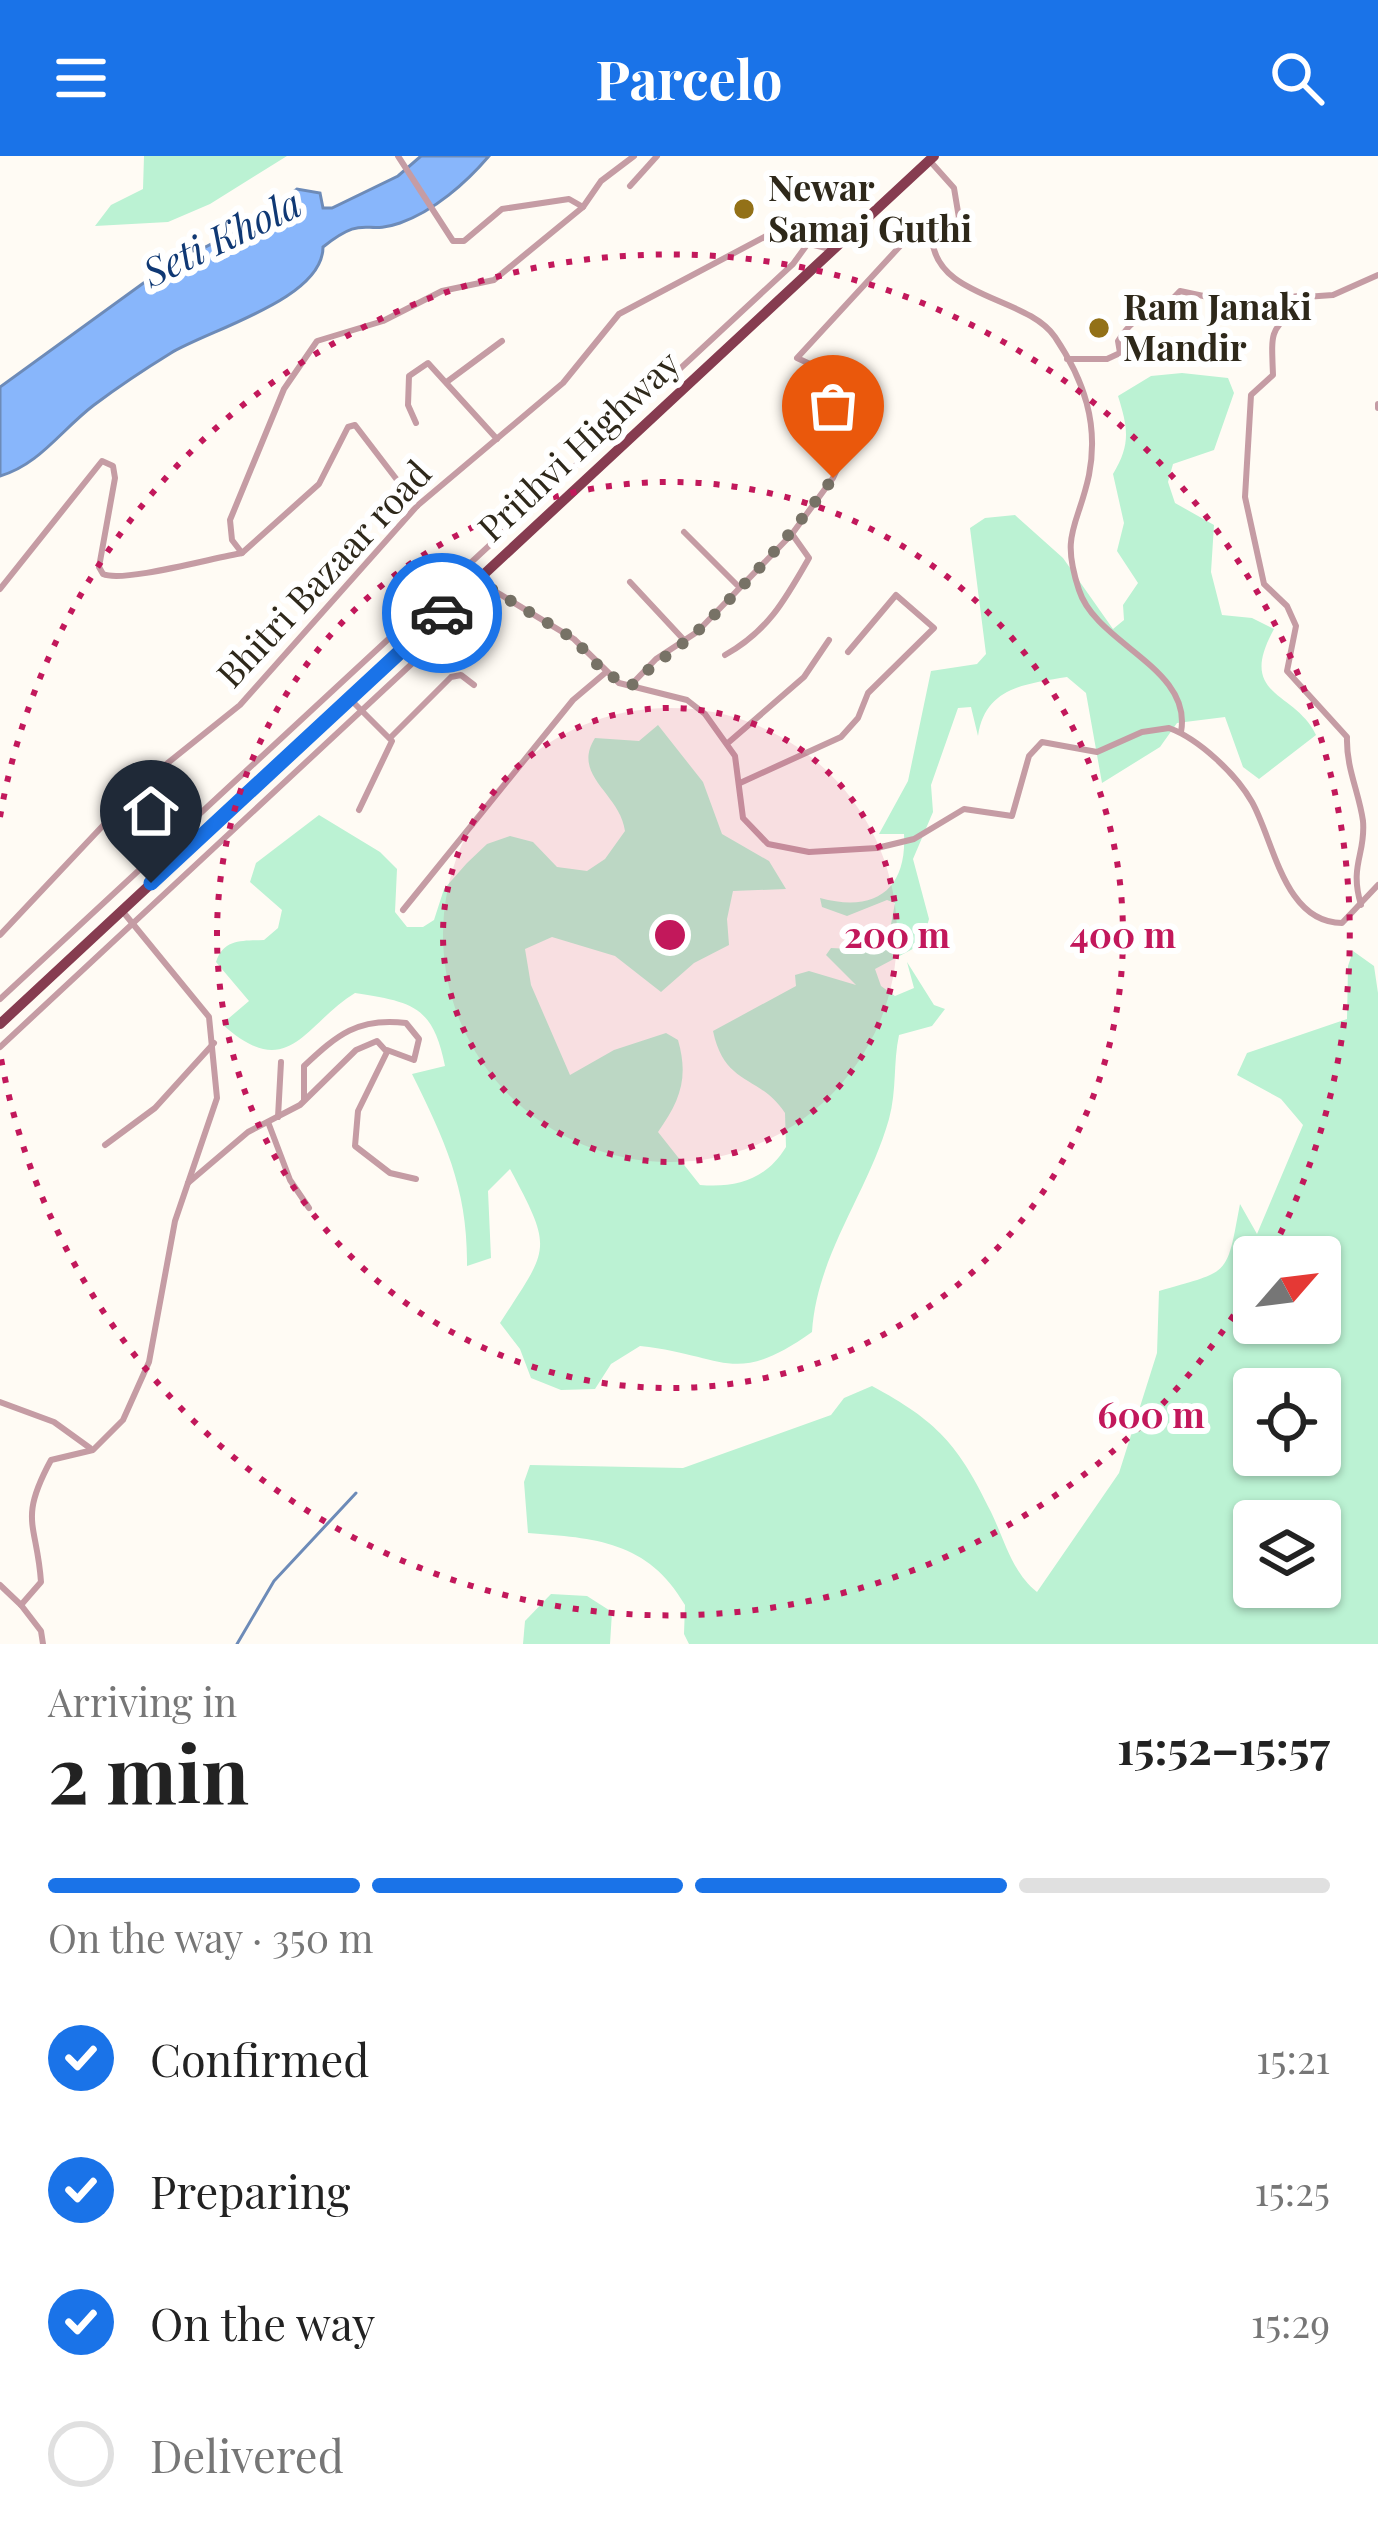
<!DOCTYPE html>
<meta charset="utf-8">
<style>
body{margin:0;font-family:"Playfair Display",serif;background:#f6f6f6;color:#222;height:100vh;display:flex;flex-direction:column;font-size:45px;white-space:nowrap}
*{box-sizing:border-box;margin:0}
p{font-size:39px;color:#767676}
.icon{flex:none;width:66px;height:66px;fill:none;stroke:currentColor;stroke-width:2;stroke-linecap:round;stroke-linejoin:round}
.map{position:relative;height:1488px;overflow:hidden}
.sheet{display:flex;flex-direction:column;background:#fff;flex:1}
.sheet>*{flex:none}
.needle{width:78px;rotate:62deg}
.fabs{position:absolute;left:1233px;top:1080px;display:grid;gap:24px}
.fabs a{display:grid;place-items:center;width:108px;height:108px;border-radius:12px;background:#fff;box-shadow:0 3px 9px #0004;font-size:60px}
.pin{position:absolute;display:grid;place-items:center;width:102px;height:102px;color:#fff;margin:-123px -51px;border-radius:50% 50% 50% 0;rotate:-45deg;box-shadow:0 0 12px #0007}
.pin .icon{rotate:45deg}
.courier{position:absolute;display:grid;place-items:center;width:120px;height:120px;margin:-60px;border:9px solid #1a73e8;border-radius:50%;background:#fff;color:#222;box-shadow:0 3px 15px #0007}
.headline em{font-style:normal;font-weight:700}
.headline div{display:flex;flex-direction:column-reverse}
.headline{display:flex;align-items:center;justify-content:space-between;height:204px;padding:0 48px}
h1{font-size:78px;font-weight:700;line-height:90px}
.bar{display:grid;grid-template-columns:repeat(4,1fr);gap:18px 12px;align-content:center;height:144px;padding:0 48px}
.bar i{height:15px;border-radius:9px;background:#e0e0e0}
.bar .selected{background:#1a73e8}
.bar p{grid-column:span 4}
ol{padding:0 48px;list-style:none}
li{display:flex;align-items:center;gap:36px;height:132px}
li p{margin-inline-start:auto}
li .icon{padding:12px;border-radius:50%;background:#1a73e8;color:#fff;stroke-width:4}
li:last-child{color:#767676}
li i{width:66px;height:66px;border:6px solid #e0e0e0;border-radius:50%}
header{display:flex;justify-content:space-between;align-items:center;height:156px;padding:0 48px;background:#1a73e8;color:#fff;font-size:54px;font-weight:700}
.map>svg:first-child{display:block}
</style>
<header><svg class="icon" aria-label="menu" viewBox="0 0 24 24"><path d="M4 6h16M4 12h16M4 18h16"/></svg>Parcelo<svg class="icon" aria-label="search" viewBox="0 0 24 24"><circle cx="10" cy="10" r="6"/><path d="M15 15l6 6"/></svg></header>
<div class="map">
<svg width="1378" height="1488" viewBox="0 0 1378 1488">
<rect width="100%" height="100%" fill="#fffbf4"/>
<g fill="#bbf2d3" fill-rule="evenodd">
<path d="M 144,0 L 287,0 L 210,48 L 168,66 L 95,70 L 111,49 L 143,33 Z"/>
<path d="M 1182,217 L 1228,222 L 1234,237 L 1214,294 L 1173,308 L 1168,326 L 1175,347 L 1214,369 L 1211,416 L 1222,459 L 1252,462 L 1274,473 C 1236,542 1295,534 1316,579 L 1259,623 L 1243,611 L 1225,561 L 1177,567 L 1160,591 L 1102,627 L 1086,537 L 1067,521 C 1024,528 985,532 978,580 L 971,551 L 958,552 L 931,629 L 933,656 L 913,703 L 929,763 L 922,788 L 875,813 L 881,830 L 895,840 L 914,832 L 907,806 L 934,849 L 945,853 L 932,870 L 899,879 C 893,907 897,934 889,963 C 868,1037 817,1098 812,1176 C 733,1232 726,1199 640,1190 L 611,1208 L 595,1233 L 561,1234 L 531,1222 L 520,1193 L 500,1167 C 549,1091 554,1095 510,1013 L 488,1035 L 491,1102 L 467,1110 C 468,1033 445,985 412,918 L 445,910 C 433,850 413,846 355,837 C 305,867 289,929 222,868 L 249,845 L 216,806 C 224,782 243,785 264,784 L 278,772 L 282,754 L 250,726 L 256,707 L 319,659 L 380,696 L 397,713 L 395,756 L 407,771 L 423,771 L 434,764 L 444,733 L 467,707 L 487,688 L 510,680 L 533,686 L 557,711 L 587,715 L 605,703 L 625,675 C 620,637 571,620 595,582 L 639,585 L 658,569 L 703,626 L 722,678 L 769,705 L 786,733 L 733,735 L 727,763 L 729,789 L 694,807 L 661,836 L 615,800 L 552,781 L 525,793 L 531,829 L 570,919 L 614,894 L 666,877 L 678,884 C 689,922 680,945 658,976 L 700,1029 C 736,1032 766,1024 786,991 L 785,957 C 759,918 725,931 713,875 L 796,830 L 795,819 L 809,815 L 856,829 L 826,799 L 831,792 L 870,794 L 889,779 L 895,747 L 887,744 L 847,760 L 822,751 L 820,742 C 875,757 907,734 904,678 L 879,678 L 908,625 L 931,515 L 977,508 L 986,498 L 970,372 L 985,362 L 1015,359 L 1063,402 L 1113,473 L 1124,464 L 1123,449 L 1138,427 L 1117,395 L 1124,367 L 1113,318 C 1131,288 1128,272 1118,240 L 1151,220 Z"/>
<path d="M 1353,795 L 1374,810 L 1378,837 L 1378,1488 L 689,1488 L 684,1478 L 685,1449 C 648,1385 595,1382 528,1377 L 524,1326 L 530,1309 L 683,1312 L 831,1259 L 844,1242 L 872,1230 C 937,1265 959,1289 991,1356 C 1005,1385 1012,1416 1037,1436 L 1119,1317 L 1157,1197 L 1159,1135 C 1231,1114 1226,1122 1240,1048 L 1257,1078 L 1303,969 L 1281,943 L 1237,919 L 1247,897 L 1347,863 L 1348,810 ZM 1320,1101 L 1320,1167 L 1254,1167 L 1254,1101 ZM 1320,1233 L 1320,1299 L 1254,1299 L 1254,1233 ZM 1320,1365 L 1320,1431 L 1254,1431 L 1254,1365 Z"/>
<path d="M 551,1438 L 587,1440 L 612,1456 L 610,1488 L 523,1488 L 525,1465 Z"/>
</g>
<path fill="#88b6fb" stroke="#6d8bb8" stroke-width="3" d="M 421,0 L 489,0 C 466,27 434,55 400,67 C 363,80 366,57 323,91 C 323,143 211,173 171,197 C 145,213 118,231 94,249 C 61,274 39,309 0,320 L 0,231 L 160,115 L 251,67 L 297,33 L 320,37 L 323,52 L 332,52 L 398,20 Z"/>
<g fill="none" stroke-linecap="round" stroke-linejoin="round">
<path stroke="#6d8bb8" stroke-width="3" d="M 237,1488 L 274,1425 L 356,1337"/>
<g stroke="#c59ca4" stroke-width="6">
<path d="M 929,4 L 954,32 L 959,62 L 932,83 C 937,143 1027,140 1055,181 C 1084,224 1099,268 1089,319 C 1078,371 1060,377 1079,434 C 1096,488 1193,512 1181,576"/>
<path d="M 630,30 L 657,0"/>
<path d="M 583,51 L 601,25 L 634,0"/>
<path d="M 1067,203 L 1107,203 L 1120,197 L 1118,185 C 1127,171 1138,158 1156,160 L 1180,135 L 1241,148 L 1305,139"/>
<path d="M 448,225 L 502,185"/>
<path d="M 1378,252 L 1378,248"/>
<path d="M 416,267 L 408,249 L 409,220 L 428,207 L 497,283"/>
<path d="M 684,376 L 737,429"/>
<path d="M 242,397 L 319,328 L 348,271 L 355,269 L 417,350"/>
<path d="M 478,425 L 574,483 L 619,527 L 687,544 L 705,558 L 735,600 L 743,662 L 768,688 L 809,696 L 877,692 L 914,683 L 964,653 L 1012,660 L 1029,600 L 1042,586 L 1097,596 L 1142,576 L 1169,572 C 1199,583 1236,618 1252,646 C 1274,685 1284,767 1342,767 L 1378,729"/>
<path d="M 630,426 L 684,484"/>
<path d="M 0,433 L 102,305 L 113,310 L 115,322 L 99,411 L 103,418 C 123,427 212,402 242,397 L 232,384 L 230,364 L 284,233 L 317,185 L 383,165 L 442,135 L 494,124 L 583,51 L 569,43 L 502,53 L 464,85 L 453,85 L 398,0"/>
<path d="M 725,499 C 768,475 785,444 809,402 L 792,378"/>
<path d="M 630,530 L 656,503 L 697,476 L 792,378 L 833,322 L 873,237 L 797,202 L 902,88 L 932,83"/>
<path d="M 350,543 L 392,585 L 359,654"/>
<path d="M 391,581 L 451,521 L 461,519 L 474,529"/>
<path d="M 729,586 L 804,521 L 829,484"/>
<path d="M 740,627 L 841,581 L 858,562 L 868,537 L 934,472 L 896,439 L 848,496"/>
<path d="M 1361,749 C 1349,709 1366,698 1363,665 C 1359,636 1346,612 1347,581 L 1287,515 L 1296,470 L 1287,450 L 1264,428 L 1245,341 L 1251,239 L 1273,219 C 1271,168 1270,179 1305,141 L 1333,139 L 1378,119"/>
<path d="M 403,754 L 573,544 L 605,517"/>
<path d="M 0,779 L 144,626 L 240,549 L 417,350 L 563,227 L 619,158 L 770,78 L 830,93"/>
<path d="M 0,843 L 793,108 L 809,86"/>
<path d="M 0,891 L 490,435"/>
<path d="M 304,944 L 304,910 C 337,879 358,861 406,867 L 419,883 L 414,904 L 387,894"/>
<path d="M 278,961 L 281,906"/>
<path d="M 268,966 L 290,1024 L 309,1052"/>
<path d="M 105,989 L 155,952 L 214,887"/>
<path d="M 188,1027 L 248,976 L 300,949 L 356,894 L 377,885 L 387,896 L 358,955 L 355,990 L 390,1017 L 416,1023"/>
<path d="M 0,1246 L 54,1266 L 90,1292"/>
<path d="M 0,1429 L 21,1449"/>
<path d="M 43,1488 L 41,1475 L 21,1449 L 41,1426 C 37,1367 18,1365 51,1304 L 93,1294 L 123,1264 L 149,1206 L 175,1065 L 217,942 L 209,861 L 124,757"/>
</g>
<path stroke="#863c50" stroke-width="10" d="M 0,868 L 934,0"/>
</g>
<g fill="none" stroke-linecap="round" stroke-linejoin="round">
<path stroke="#777266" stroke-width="12" stroke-dasharray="0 21.6" d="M 442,457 L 478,425 L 574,483 L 605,517 L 631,530 C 653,507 680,492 703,470 C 750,424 794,376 833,322"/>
<path stroke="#1a73e8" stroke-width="15" d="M 151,727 L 442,457"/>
</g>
<circle cx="670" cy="779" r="227" fill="#c2185b" fill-opacity=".12"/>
<g fill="none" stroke="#c2185b" stroke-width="6" stroke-dasharray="6 12">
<circle cx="670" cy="779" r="227"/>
<circle cx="670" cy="779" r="453"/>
<path d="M1253 1129A680 680 0 0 1 0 897M0 661A680 680 0 1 1 1270 1098"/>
</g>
<g fill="#937118" stroke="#fff" stroke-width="4.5">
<circle cx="744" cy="53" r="12"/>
<circle cx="1099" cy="172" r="12"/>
</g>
<g text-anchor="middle" stroke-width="12" stroke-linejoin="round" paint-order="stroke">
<g font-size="36" font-weight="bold" fill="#2e281a" stroke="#fff" text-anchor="start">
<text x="768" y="45">Newar<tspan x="768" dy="41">Samaj Guthi</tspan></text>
<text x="1123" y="164">Ram Janaki<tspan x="1123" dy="41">Mandir</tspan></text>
</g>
<g font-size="36" fill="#2e281a" stroke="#fff">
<text transform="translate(579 290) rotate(-43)" y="13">Prithvi Highway</text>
<text transform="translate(324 418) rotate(-47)" y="13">Bhitri Bazaar road</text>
</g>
<g font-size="39" font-style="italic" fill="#0f3874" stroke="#fff">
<text transform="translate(222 82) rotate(-26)" y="14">Seti Khola</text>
</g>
</g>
<circle cx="670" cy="779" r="18" fill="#c2185b" stroke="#fff" stroke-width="6"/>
<g font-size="36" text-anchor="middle" font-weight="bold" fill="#c2185b" stroke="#fff" stroke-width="12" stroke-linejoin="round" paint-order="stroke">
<text x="897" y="792">200 m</text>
<text x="1123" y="792">400 m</text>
<text x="1151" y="1272">600 m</text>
</g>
</svg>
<div class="fabs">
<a><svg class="needle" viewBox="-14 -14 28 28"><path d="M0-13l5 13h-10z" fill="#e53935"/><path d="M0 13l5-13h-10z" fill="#767676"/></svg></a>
<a><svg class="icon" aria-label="locate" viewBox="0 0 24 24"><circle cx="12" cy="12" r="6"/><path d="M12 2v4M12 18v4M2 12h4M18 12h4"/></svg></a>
<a><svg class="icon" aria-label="layers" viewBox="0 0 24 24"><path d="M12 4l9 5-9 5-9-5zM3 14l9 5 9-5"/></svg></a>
</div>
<div class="pin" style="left:833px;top:322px;background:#ea580c"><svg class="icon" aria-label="bag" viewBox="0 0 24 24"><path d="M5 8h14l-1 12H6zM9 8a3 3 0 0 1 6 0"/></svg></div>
<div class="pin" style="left:151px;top:727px;background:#1f2937"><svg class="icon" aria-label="home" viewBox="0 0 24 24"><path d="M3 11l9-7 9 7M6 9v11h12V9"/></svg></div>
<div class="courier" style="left:442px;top:457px"><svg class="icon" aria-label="car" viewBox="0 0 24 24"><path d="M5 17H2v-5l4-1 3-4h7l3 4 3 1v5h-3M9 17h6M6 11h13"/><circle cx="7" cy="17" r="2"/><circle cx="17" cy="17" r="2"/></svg></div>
</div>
<section class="sheet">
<div class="headline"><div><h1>2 min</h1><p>Arriving in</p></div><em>15:52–15:57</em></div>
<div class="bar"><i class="selected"></i><i class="selected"></i><i class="selected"></i><i></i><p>On the way · 350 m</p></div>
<ol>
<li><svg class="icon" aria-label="check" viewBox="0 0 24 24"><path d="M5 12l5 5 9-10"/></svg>Confirmed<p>15:21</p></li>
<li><svg class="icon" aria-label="check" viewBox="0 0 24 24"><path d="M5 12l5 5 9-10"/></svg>Preparing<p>15:25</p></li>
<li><svg class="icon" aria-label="check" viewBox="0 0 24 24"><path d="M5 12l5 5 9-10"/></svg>On the way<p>15:29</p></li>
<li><i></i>Delivered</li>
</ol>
</section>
